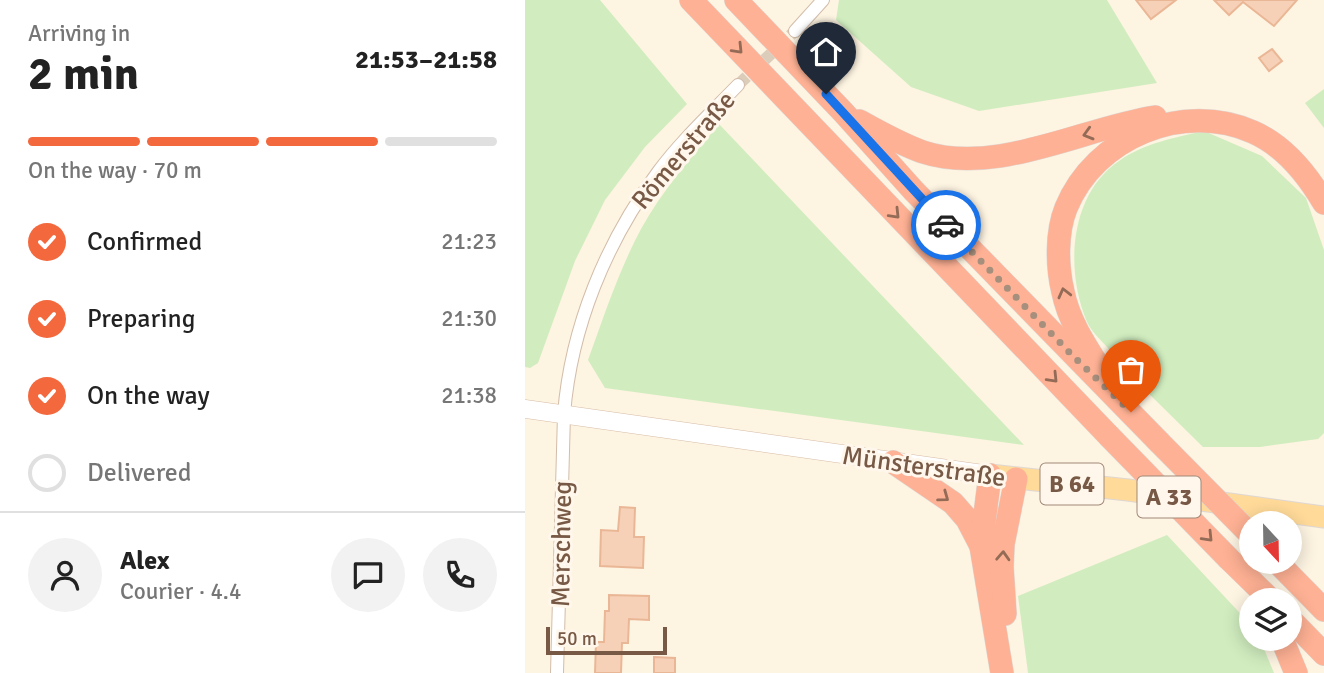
<!DOCTYPE html>
<meta charset="utf-8">
<style>
body{margin:0;font-family:Signika,sans-serif;background:#f2f2f2;color:#222;height:100vh;display:flex;flex-direction:column;font-size:26px;white-space:nowrap}
*{box-sizing:border-box;margin:0}
p{font-size:23px;color:#767676}
.icon{flex:none;width:38px;height:38px;fill:none;stroke:currentColor;stroke-width:2;stroke-linecap:round;stroke-linejoin:round}
.map{position:relative;flex:1;overflow:hidden}
.panel{display:flex;flex-direction:column;background:#fff;width:525px}
.panel>*{flex:none}
.needle{width:46px;rotate:158deg}
.tools{position:absolute;left:714px;top:511px;display:grid;gap:14px}
.tools a{display:grid;place-items:center;width:63px;height:63px;border-radius:50%;background:#fff;box-shadow:0 4px 18px #0003;font-size:35px}
.scale{position:absolute;left:21px;bottom:18px;width:121px;box-sizing:border-box;padding-left:7px;border:4px solid #785946;border-top:0;font-size:19px;line-height:24px;white-space:nowrap;color:#785946;-webkit-text-stroke:5px #fff7eb;paint-order:stroke}
.pin{position:absolute;display:grid;place-items:center;width:60px;height:60px;color:#fff;margin:-72px -30px;border-radius:50% 50% 50% 0;rotate:-45deg;box-shadow:0 0 7px #0007}
.pin .icon{rotate:45deg}
.courier{position:absolute;display:grid;place-items:center;width:70px;height:70px;margin:-35px;border:5px solid #1a73e8;border-radius:50%;background:#fff;color:#222;box-shadow:0 2px 9px #0007}
.overview em{font-style:normal;font-weight:700}
.overview div{display:flex;flex-direction:column-reverse}
.overview{display:flex;align-items:center;justify-content:space-between;height:119px;padding:0 28px}
h1{font-size:46px;font-weight:700;line-height:52px}
.bar{display:grid;grid-template-columns:repeat(4,1fr);gap:10px 7px;align-content:center;height:84px;padding:0 28px}
.bar i{height:9px;border-radius:5px;background:#e0e0e0}
.bar .current{background:#f3683d}
.bar p{grid-column:span 4}
.line{display:flex;align-items:center;gap:18px;padding:0 28px;border-top:2px solid #e0e0e0}
.line div{flex:1}
.round{display:grid;place-items:center;flex:none;width:74px;height:74px;border-radius:37px;background:#f2f2f2}
ol{padding:0 28px;list-style:none}
li{display:flex;align-items:center;gap:21px;height:77px}
li p{margin-inline-start:auto}
li .icon{padding:7px;border-radius:50%;background:#f3683d;color:#fff;stroke-width:4}
li:last-child{color:#767676}
li i{width:38px;height:38px;border:4px solid #e0e0e0;border-radius:50%}
main{display:flex;flex:1;min-height:0}
.map>svg:first-child{display:block}
</style>
<main>
<section class="panel">
<div class="overview"><div><h1>2 min</h1><p>Arriving in</p></div><em>21:53–21:58</em></div>
<div class="bar"><i class="current"></i><i class="current"></i><i class="current"></i><i></i><p>On the way · 70 m</p></div>
<ol>
<li><svg class="icon" aria-label="check" viewBox="0 0 24 24"><path d="M5 12l5 5 9-10"/></svg>Confirmed<p>21:23</p></li>
<li><svg class="icon" aria-label="check" viewBox="0 0 24 24"><path d="M5 12l5 5 9-10"/></svg>Preparing<p>21:30</p></li>
<li><svg class="icon" aria-label="check" viewBox="0 0 24 24"><path d="M5 12l5 5 9-10"/></svg>On the way<p>21:38</p></li>
<li><i></i>Delivered</li>
</ol>
<div class="line" style="height:126px"><a class="round"><svg class="icon" aria-label="person" viewBox="0 0 24 24"><circle cx="12" cy="8" r="4"/><path d="M4 21q1-7 8-7t8 7"/></svg></a><div><b>Alex</b><p>Courier · 4.4</p></div><a class="round"><svg class="icon" aria-label="chat" viewBox="0 0 24 24"><path d="M4 5h16v11H9l-5 4z"/></svg></a><a class="round"><svg class="icon" aria-label="phone" viewBox="0 0 24 24"><path d="M5 4h4l2 5-3 2q2 4 5 5l2-3 5 2v4C11 20 4 13 5 4z"/></svg></a></div>
</section>
<div class="map">
<svg width="799" height="673" viewBox="0 0 799 673">
<rect width="100%" height="100%" fill="#fef4e2"/>
<g fill="#d1edbf">
<path d="M 0,0 L 75,0 L 162,104 L 120,147 L 80,200 L 50,261 L 13,363 L 5,368 L 0,367 Z"/>
<path d="M 314,0 L 582,0 L 632,83 L 454,111 L 386,87 L 311,20 Z"/>
<path d="M 799,89 L 799,128 L 780,103 Z"/>
<path d="M 194,124 L 499,445 L 80,388 L 63,360 C 79,316 94,270 116,229 C 137,191 166,158 194,124 Z"/>
<path d="M 679,131 L 737,156 L 781,198 L 799,250 L 799,433 L 793,439 L 735,447 L 678,447 C 645,414 611,383 582,347 C 575,339 566,331 562,322 C 540,270 544,195 594,161 C 619,143 649,138 679,131 Z"/>
<path d="M 642,535 L 726,625 L 726,639 L 735,639 L 749,673 L 503,673 L 493,596 Z"/>
</g>
<g fill="#f6d1b7" stroke="#eab796" stroke-width="2">
<path d="M 611,0 L 651,0 L 626,19 Z"/>
<path d="M 689,0 L 772,0 L 749,26 L 718,2 L 704,15 Z"/>
<path d="M 747,49 L 757,61 L 744,71 L 734,58 Z"/>
<path d="M 95,507 L 110,508 L 109,537 L 119,537 L 118,568 L 75,566 L 76,530 L 93,531 Z"/>
<path d="M 84,595 L 124,596 L 124,620 L 104,619 L 103,643 L 97,643 L 96,673 L 70,673 L 71,642 L 79,642 L 80,611 L 84,611 Z"/>
<path d="M 129,657 L 150,658 L 150,673 L 129,673 Z"/>
</g>
<g fill="none" stroke-linecap="round" stroke-linejoin="round">
<path stroke="#dccdbb" stroke-width="12" stroke-dasharray="12 6" stroke-linecap="butt" d="M 213,85 L 270,31"/>
<defs>
<g id="minor">
<path d="M 270,31 L 298,0"/>
<path d="M 32,673 L 39,414 C 46,327 81,242 133,172 C 156,141 186,113 213,85"/>
</g>
<path id="secondary" d="M 0,409 L 465,475"/>
<path id="primary" d="M 465,475 L 603,490 L 799,517"/>
<g id="motorway">
<path d="M 166,0 L 584,436"/>
<path d="M 211,0 L 319,113 L 388,190 L 634,442"/>
<path d="M 334,121 C 355,132 375,144 398,152 C 471,176 558,128 630,117"/>
<path d="M 578,373 C 562,348 544,322 538,292 C 532,267 531,233 541,208 C 570,137 658,101 728,132 C 760,146 782,174 799,203"/>
<path d="M 368,462 L 428,503 L 442,519 L 456,546"/>
<path d="M 465,475 L 456,546 L 477,673"/>
<path d="M 704,559 L 746,600"/>
<path d="M 752,562 L 799,610"/>
<path d="M 480,614 L 477,567 L 478,544 L 491,479"/>
<path d="M 765,619 L 799,654"/>
<path d="M 757,639 L 771,673"/>
</g>
</defs>
<use href="#minor" stroke="#d2bdaa" stroke-width="14"/>
<use href="#secondary" stroke="#d6bda7" stroke-width="19"/>
<use href="#primary" stroke="#dfd7d3" stroke-width="23"/>
<use href="#motorway" stroke="#dfd7d3" stroke-width="24"/>
<use href="#minor" stroke="#fff" stroke-width="12"/>
<use href="#secondary" stroke="#fff" stroke-width="18"/>
<use href="#primary" stroke="#ffda99" stroke-width="21"/>
<use href="#motorway" stroke="#feb194" stroke-width="23"/>
<defs>
<g id="motorway-bridge">
<path d="M 584,436 L 704,559"/>
<path d="M 634,442 L 726,535"/>
</g>
</defs>
<use href="#motorway-bridge" stroke="#dfd7d3" stroke-width="24" stroke-linecap="butt"/>
<use href="#motorway-bridge" stroke="#feb194" stroke-width="23"/>
</g>
<defs><path id="oneway-chevron" d="M-2-3.5L2.5 0L-2 3.5" fill="none" stroke-width="1.6" stroke-linecap="round" stroke-linejoin="round" transform="scale(1.75)"/></defs>
<g stroke="#936b56">
<use href="#oneway-chevron" transform="translate(213 49) rotate(46)"/>
<use href="#oneway-chevron" transform="translate(563 134) rotate(164)"/>
<use href="#oneway-chevron" transform="translate(370 214) rotate(46)"/>
<use href="#oneway-chevron" transform="translate(539 293) rotate(-104)"/>
<use href="#oneway-chevron" transform="translate(528 378) rotate(46)"/>
<use href="#oneway-chevron" transform="translate(419 497) rotate(36)"/>
<use href="#oneway-chevron" transform="translate(683 537) rotate(46)"/>
<use href="#oneway-chevron" transform="translate(478 556) rotate(-87)"/>
</g>
<g fill="none" stroke-linecap="round" stroke-linejoin="round">
<path stroke="#a78f7d" stroke-width="7" stroke-dasharray="0 12.6" d="M 421,225 L 548,356 L 606,412"/>
<path stroke="#1a73e8" stroke-width="9" d="M 301,94 L 421,225"/>
</g>
<g text-anchor="middle" stroke-width="6" stroke-linejoin="round" paint-order="stroke">
<g fill="#fff7eb" stroke="#a08878" stroke-width="2">
<rect x="515.5" y="463.5" width="63" height="41" rx="5"/>
<rect x="612.5" y="476.5" width="63" height="41" rx="5"/>
</g>
<g font-size="24" font-weight="bold" fill="#785946">
<text x="547" y="492">B 64</text>
<text x="644" y="505">A 33</text>
</g>
<g font-size="26" fill="#785946" stroke="#fff7eb">
<text transform="translate(158 150) rotate(-50)" y="9">Römerstraße</text>
<text transform="translate(399 466) rotate(8)" y="9">Münsterstraße</text>
<text transform="translate(36 544) rotate(-89)" y="9">Merschweg</text>
</g>
</g>
</svg>
<div class="tools">
<a><svg class="needle" viewBox="-14 -14 28 28"><path d="M0-13l5 13h-10z" fill="#e53935"/><path d="M0 13l5-13h-10z" fill="#767676"/></svg></a>
<a><svg class="icon" aria-label="layers" viewBox="0 0 24 24"><path d="M12 4l9 5-9 5-9-5zM3 14l9 5 9-5"/></svg></a>
</div>
<div class="scale">50 m</div>
<div class="pin" style="left:606px;top:412px;background:#ea580c"><svg class="icon" aria-label="bag" viewBox="0 0 24 24"><path d="M5 8h14l-1 12H6zM9 8a3 3 0 0 1 6 0"/></svg></div>
<div class="pin" style="left:301px;top:94px;background:#1f2937"><svg class="icon" aria-label="home" viewBox="0 0 24 24"><path d="M3 11l9-7 9 7M6 9v11h12V9"/></svg></div>
<div class="courier" style="left:421px;top:225px"><svg class="icon" aria-label="car" viewBox="0 0 24 24"><path d="M5 17H2v-5l4-1 3-4h7l3 4 3 1v5h-3M9 17h6M6 11h13"/><circle cx="7" cy="17" r="2"/><circle cx="17" cy="17" r="2"/></svg></div>
</div>
</main>
